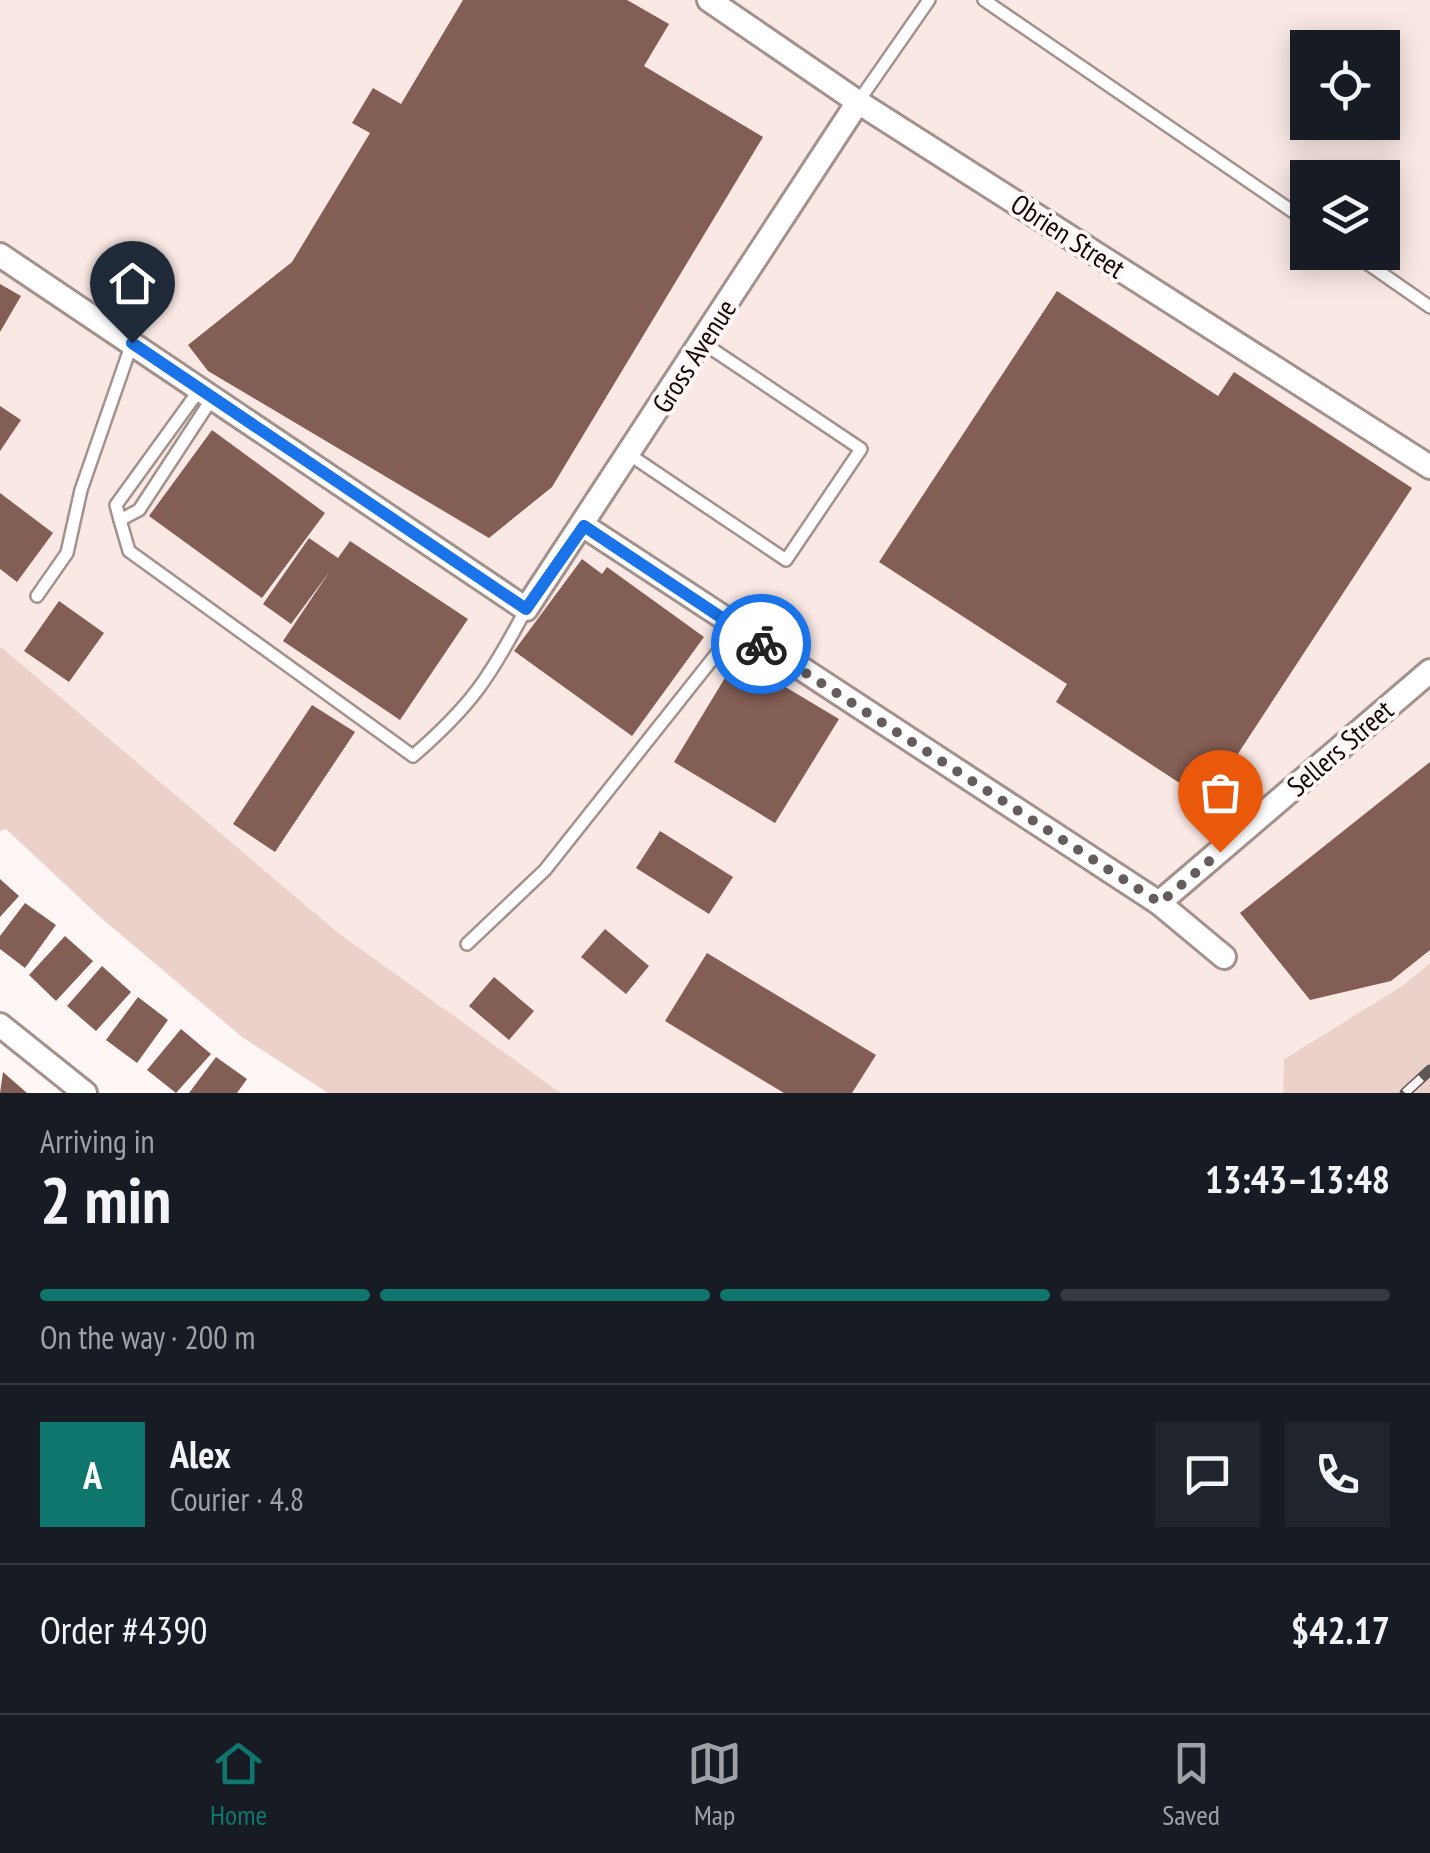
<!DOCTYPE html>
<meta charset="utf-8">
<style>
body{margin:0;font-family:"PT Sans Narrow",sans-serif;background:#20242c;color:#f1f3f6;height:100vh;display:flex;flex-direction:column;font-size:38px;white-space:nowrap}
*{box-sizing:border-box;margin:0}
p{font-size:32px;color:#9ea1a6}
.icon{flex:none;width:55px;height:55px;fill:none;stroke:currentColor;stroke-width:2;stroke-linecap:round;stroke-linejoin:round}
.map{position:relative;height:1093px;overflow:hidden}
.sheet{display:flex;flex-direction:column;background:#171b24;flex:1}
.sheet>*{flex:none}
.controls{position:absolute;left:1290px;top:30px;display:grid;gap:20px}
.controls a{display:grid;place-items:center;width:110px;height:110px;border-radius:0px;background:#171b24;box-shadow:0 5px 25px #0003;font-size:50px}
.pin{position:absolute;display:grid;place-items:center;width:85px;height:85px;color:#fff;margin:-102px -42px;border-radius:50% 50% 50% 0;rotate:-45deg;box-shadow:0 0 10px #0007}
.pin .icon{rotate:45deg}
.courier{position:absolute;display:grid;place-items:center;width:100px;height:100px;margin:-50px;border:8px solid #1a73e8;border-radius:50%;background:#fff;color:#222;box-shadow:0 2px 12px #0007}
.headline em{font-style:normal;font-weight:800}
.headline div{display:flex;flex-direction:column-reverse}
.headline{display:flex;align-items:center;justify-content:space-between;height:170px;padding:0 40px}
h1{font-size:65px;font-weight:800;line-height:75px}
.bar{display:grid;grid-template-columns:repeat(4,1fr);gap:15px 10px;align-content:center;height:120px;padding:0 40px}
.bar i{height:12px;border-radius:8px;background:#363941}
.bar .active{background:#0f766e}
.bar p{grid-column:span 4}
.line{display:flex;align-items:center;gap:25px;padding:0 40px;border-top:2px solid #363941}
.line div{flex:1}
.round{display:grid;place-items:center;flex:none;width:105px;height:105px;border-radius:0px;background:#20242c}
.dock{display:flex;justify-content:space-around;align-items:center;height:140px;border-top:2px solid #363941;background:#171b24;font-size:28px;color:#9ea1a6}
.dock a{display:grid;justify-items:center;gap:5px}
.dock .active{color:#0f766e}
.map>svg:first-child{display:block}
</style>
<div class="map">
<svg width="1430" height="1093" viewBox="0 0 1430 1093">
<rect width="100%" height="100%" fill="#fff7f5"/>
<path fill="#f9e8e4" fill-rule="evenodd" d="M 0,0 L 1430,0 L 1430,963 L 1402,986 L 1284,1058 L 1283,1093 L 561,1093 L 337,932 L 0,646 ZM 1308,48 L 1382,48 L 1382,122 L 1308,122 ZM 1308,178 L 1382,178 L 1382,252 L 1308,252 Z"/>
<g fill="#ecd1cb">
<path d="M 0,646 L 337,932 L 561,1093 L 328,1093 L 242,1037 L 100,917 L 6,829 L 0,831 Z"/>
<path d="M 1430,963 L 1430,1093 L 1283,1093 L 1284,1059 L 1402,986 Z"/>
</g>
<g fill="#835e55">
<path d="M 463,0 L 627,0 L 669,24 L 644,66 L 763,137 L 552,487 L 489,538 L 208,371 L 188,345 L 292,262 L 370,133 L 352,123 L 373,88 L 401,104 Z"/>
<path d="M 0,284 L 21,296 L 0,332 Z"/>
<path d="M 1057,291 L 1218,396 L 1234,372 L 1412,488 L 1207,801 L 1056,702 L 1067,684 L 879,562 Z"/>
<path d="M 0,406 L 21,420 L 0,451 Z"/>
<path d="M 212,430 L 325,513 L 262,598 L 149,516 Z"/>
<path d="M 0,493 L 53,533 L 17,582 L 0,569 Z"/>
<path d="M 309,538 L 338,558 L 350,541 L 468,619 L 400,720 L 283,641 L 330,571 L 291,624 L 263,604 Z"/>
<path d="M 582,559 L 602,574 L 607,567 L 704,637 L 632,736 L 514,651 Z"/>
<path d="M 59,601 L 104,633 L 69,682 L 24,651 Z"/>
<path d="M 737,658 L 839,719 L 775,823 L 674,762 Z"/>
<path d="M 312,705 L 355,732 L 275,852 L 233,824 Z"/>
<path d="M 1430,762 L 1430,950 L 1391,981 L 1310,1000 L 1240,913 Z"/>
<path d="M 660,831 L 733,877 L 709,914 L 636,868 Z"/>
<path d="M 0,879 L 19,896 L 0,917 Z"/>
<path d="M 25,903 L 56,925 L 25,968 L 0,949 L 0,936 Z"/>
<path d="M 605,929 L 649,966 L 626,994 L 581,957 Z"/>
<path d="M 65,936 L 93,961 L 56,1001 L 29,975 Z"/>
<path d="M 707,953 L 876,1055 L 852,1093 L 784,1093 L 665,1021 Z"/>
<path d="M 102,966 L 131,992 L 96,1031 L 67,1006 Z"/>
<path d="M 494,977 L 534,1011 L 509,1040 L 469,1006 Z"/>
<path d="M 138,997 L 168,1020 L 137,1063 L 106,1040 Z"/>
<path d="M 181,1029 L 211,1054 L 176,1093 L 147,1070 Z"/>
<path d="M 216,1057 L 247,1079 L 237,1093 L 189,1093 Z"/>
<path d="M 3,1072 L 27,1093 L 0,1093 Z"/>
</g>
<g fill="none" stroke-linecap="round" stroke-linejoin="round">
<defs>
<g id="service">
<path d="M 984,0 L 1308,222"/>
<path d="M 858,102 L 929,0"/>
<path d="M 1351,252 L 1430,307"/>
<path d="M 200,389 L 116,505 L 120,520 L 139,510 L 213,397"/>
<path d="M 630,455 L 786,560 L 861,449 L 703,343"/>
<path d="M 120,520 L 129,551 L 413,756 C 472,705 490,677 526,609"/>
<path d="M 37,596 L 67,553 L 81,490 L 132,343"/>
<path d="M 467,944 L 545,870 L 737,628"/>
</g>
<g id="minor">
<path d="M 709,0 L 858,102 L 1430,467"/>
<path d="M 0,255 L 526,609 L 858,102"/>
<path d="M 584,526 L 1159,903 L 1224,957"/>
<path d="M 1159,903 L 1430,671"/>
<path d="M 0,1025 L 85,1093"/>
</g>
</defs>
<use href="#service" stroke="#a3918c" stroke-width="16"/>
<use href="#minor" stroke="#a3918c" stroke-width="28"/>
<use href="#service" stroke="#fff" stroke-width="11"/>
<use href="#minor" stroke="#fff" stroke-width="22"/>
<defs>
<path id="rail" d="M 1405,1093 L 1430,1070"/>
</defs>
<use href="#rail" stroke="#5d5755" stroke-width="11"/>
<use href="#rail" stroke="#fff7f5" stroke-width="8" stroke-dasharray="22" stroke-linecap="butt"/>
</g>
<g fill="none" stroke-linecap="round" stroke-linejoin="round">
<path stroke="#645d5b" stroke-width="10" stroke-dasharray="0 18" d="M 761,644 L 1160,903 L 1220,852"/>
<path stroke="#1a73e8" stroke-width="12" d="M 132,343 L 526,609 L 584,526 L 761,644"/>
</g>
<g text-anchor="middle" stroke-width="8" stroke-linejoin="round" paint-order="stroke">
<g font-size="28" fill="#100a08" stroke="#fff7f5">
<text transform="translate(1068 236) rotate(33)" y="10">Obrien Street</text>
<text transform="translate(694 356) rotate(-57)" y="10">Gross Avenue</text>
<text transform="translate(1340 748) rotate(-41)" y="10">Sellers Street</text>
</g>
</g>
</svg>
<div class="controls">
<a><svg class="icon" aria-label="locate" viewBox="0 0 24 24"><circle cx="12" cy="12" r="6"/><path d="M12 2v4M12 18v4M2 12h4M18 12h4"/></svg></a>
<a><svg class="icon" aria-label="layers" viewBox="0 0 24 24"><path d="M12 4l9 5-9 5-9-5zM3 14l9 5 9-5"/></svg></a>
</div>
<div class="pin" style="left:1220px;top:852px;background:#ea580c"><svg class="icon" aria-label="bag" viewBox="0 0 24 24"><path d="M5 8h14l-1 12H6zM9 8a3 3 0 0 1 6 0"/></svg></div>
<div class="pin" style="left:132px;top:343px;background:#1f2937"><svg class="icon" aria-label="home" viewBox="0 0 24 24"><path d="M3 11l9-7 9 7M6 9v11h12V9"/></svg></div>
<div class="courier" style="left:761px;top:644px"><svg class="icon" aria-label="bike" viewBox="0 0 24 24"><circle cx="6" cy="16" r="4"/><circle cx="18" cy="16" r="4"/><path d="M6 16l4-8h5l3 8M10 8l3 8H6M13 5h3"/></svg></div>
</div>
<section class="sheet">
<div class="headline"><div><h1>2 min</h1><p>Arriving in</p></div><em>13:43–13:48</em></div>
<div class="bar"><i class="active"></i><i class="active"></i><i class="active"></i><i></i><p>On the way · 200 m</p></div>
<div class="line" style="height:180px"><b class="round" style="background:#0f766e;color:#fff">A</b><div><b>Alex</b><p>Courier · 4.8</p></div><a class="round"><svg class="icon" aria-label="chat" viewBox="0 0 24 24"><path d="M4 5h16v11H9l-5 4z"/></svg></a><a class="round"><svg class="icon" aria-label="phone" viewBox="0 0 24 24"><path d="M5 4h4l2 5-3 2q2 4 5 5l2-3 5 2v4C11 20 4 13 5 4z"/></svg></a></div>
<div class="line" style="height:130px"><div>Order #4390</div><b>$42.17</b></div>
</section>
<nav class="dock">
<a class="active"><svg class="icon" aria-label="home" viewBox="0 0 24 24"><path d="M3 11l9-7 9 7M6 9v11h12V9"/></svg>Home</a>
<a><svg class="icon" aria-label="map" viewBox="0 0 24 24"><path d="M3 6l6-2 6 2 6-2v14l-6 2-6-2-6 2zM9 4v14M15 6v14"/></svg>Map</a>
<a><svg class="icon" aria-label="saved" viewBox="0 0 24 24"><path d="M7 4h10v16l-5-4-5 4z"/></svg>Saved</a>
</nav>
